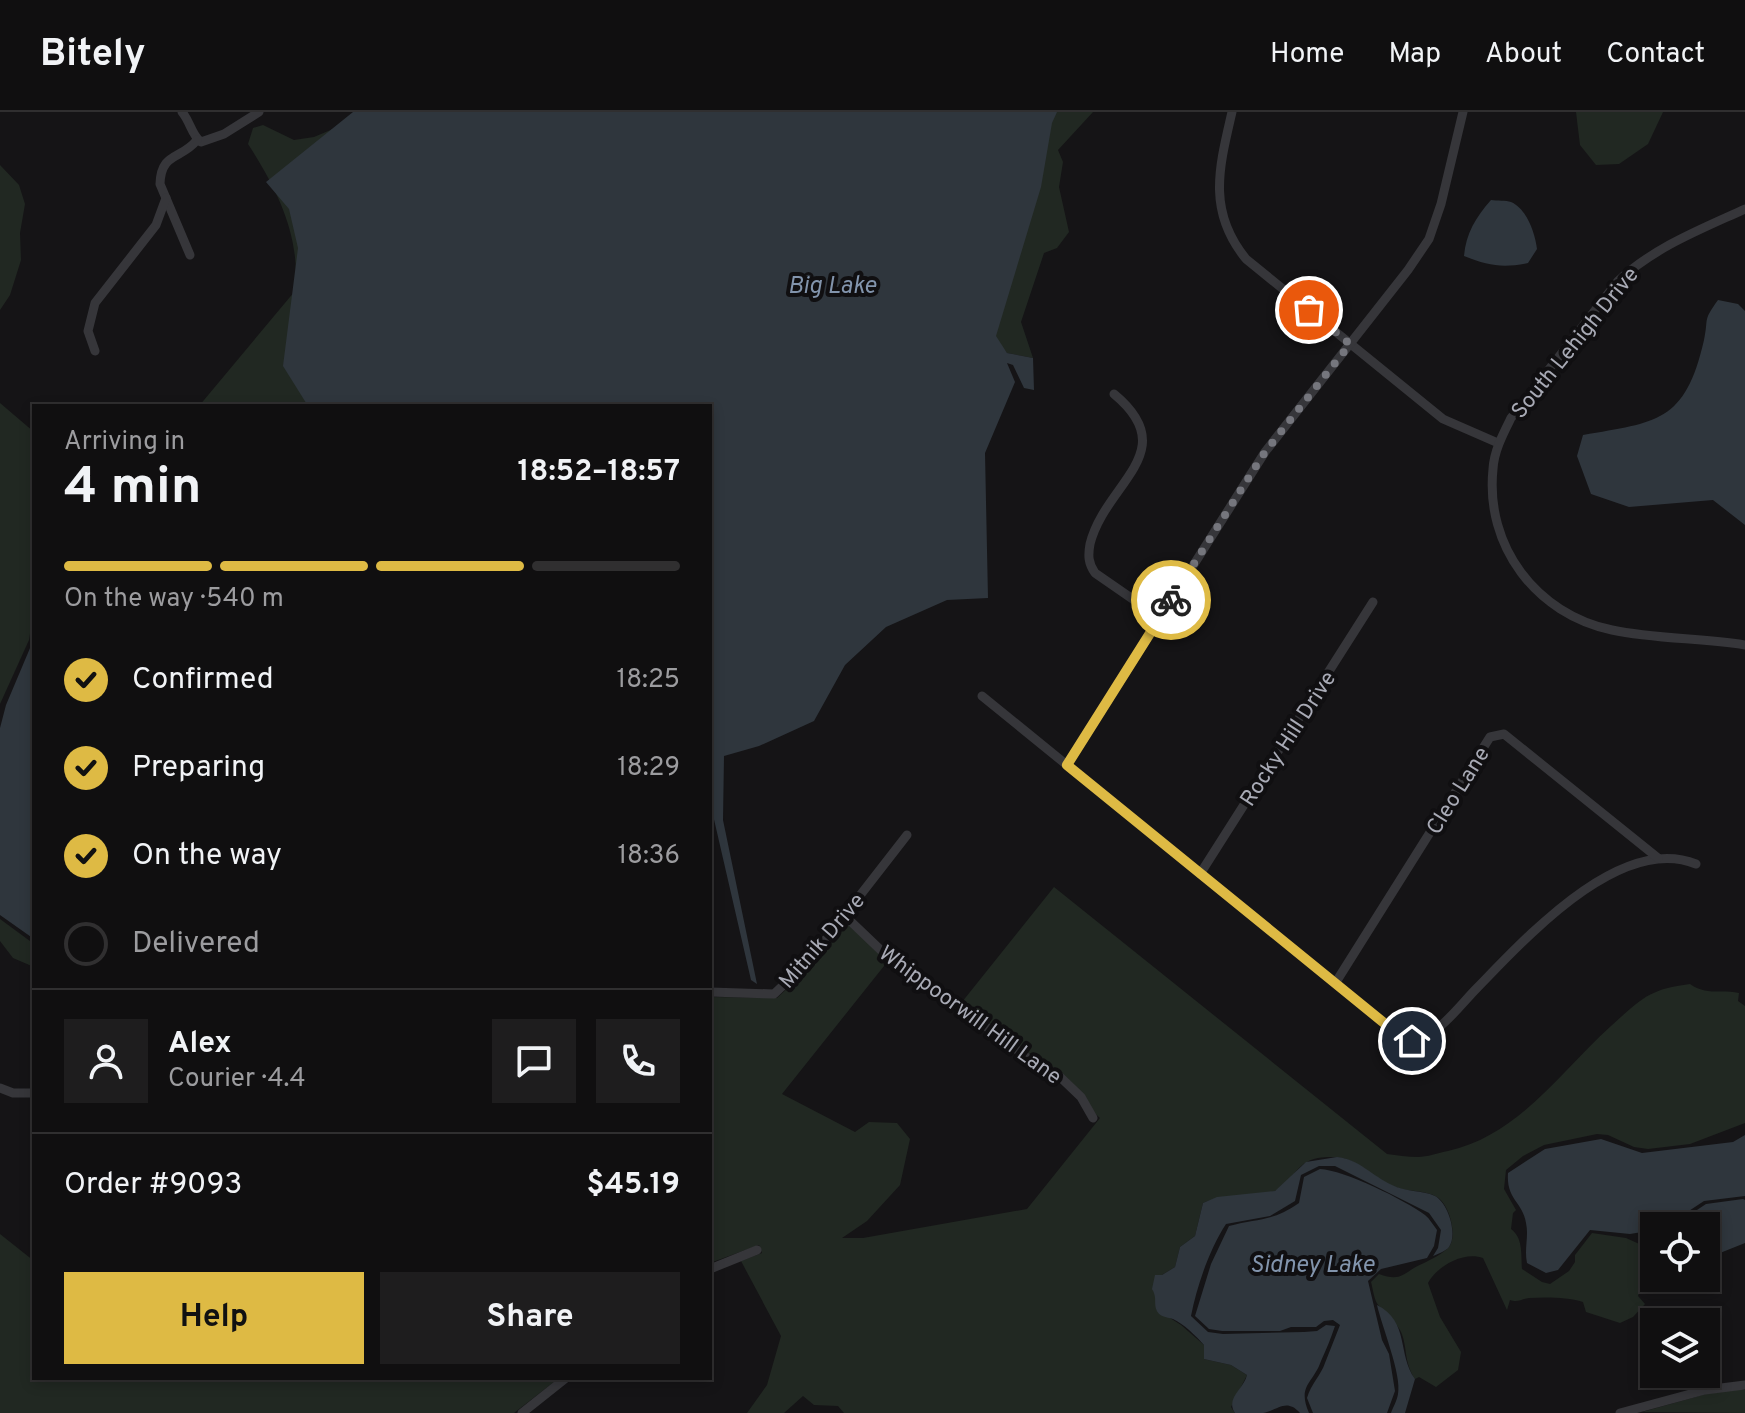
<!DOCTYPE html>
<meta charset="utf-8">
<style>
body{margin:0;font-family:Overpass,sans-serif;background:#1e1d1e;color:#f1f3f6;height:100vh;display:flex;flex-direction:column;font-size:30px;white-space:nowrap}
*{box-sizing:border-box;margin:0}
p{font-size:26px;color:#9c9c9f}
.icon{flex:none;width:44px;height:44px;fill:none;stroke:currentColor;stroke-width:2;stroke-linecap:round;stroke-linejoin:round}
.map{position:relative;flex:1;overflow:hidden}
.panel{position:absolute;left:32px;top:292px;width:680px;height:976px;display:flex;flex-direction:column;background:#100f10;border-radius:0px;box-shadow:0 4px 12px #0003,0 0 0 2px #302f30}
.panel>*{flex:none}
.controls{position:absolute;left:1640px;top:1100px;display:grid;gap:16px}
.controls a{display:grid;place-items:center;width:80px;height:80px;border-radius:0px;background:#100f10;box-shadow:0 4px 12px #0003,0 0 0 2px #302f30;font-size:40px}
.pin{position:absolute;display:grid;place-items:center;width:68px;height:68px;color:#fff;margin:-34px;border:4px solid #fff;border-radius:50%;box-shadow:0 2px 8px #0007}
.courier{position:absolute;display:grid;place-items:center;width:80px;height:80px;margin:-40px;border:6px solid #deba44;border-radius:50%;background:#fff;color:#222;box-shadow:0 2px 10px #0007}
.headline em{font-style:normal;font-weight:700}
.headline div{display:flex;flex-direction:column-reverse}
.headline{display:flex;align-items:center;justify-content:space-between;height:136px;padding:0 32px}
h1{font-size:52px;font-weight:700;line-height:60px}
.bar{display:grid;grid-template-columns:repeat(4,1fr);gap:12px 8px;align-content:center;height:96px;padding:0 32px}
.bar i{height:10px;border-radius:6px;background:#302f30}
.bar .active{background:#deba44}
.bar p{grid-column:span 4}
.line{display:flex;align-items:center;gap:20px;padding:0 32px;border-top:2px solid #302f30}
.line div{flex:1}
.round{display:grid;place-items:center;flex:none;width:84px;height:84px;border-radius:0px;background:#1e1d1e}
ol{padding:0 32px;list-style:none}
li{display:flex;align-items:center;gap:24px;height:88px}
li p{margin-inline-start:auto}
li .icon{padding:8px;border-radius:50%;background:#deba44;color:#111;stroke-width:4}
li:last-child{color:#9c9c9f}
li i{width:44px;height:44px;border:4px solid #302f30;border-radius:50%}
.primary-button{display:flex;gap:16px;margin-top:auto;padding:16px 32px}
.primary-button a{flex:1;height:92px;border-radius:0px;background:#deba44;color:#111;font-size:32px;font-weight:700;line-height:92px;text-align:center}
.primary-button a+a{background:#1e1d1e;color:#f1f3f6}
header{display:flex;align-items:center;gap:48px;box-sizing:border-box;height:112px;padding:0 40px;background:#100f10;border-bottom:2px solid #302f30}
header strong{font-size:38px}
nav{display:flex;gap:44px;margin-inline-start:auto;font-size:28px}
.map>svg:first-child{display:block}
</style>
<header>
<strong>Bitely</strong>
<nav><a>Home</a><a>Map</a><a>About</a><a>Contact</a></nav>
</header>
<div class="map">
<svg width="1745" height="1301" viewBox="0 0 1745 1301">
<rect width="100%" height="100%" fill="#151416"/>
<g fill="#212822">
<path d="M 1033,0 L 1093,0 L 1058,38 L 1063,50 L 1059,75 L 1069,120 L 1057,136 L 1044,141 L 1021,210 L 1033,246 L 1007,241 L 991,221 Z"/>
<path d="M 1576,0 L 1663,0 L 1648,32 L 1619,52 L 1596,53 L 1580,33 Z"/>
<path d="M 263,13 L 294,28 L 314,25 L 340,14 L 402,294 L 199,294 L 295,179 C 301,124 277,77 248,32 L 253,16 Z"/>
<path d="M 0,53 L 19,73 L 25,92 L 20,121 L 21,148 L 10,183 L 0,198 Z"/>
<path d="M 0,291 L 34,320 L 34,497 L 29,528 L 0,592 Z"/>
<path d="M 1054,775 L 1387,1042 C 1397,1043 1407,1045 1418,1045 C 1427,1045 1438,1041 1448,1039 C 1519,1023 1560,960 1611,914 C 1641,887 1649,877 1690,872 C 1707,884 1721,877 1739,881 L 1738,889 L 1745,894 L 1745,1011 L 1690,1032 L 1648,1037 L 1634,1035 L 1608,1023 L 1597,1022 L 1544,1033 L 1523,1044 L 1506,1058 L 1504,1077 L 1516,1098 L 1513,1101 L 1511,1117 C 1523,1126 1521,1141 1522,1157 L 1542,1170 L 1550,1172 L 1569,1159 L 1575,1150 L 1575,1143 L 1592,1121 L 1626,1126 L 1646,1135 L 1654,1133 L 1654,1164 L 1641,1175 L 1638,1184 L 1645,1192 L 1633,1205 L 1620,1211 L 1586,1200 L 1583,1190 C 1567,1185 1546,1185 1529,1186 C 1521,1187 1518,1191 1510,1188 L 1507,1198 L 1483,1146 C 1464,1139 1437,1154 1428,1171 L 1440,1205 L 1461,1240 L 1458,1258 L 1436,1275 L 1419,1265 L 1415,1267 C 1403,1249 1408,1233 1400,1218 C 1394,1208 1386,1202 1379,1194 C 1374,1189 1373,1177 1371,1170 L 1379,1162 C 1403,1171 1404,1159 1424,1151 C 1430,1148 1444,1141 1449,1135 C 1458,1123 1449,1092 1437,1085 C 1426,1078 1408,1080 1395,1075 C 1362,1062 1359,1040 1318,1046 C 1295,1050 1292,1072 1275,1079 C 1253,1087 1228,1081 1203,1091 L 1195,1124 L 1180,1135 L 1175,1155 L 1162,1163 L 1156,1184 L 1156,1197 L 1181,1213 L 1204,1233 L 1204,1247 L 1231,1253 L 1247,1263 L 1231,1295 L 1235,1301 L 844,1301 L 838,1294 L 814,1293 L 803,1284 L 784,1301 L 747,1301 L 767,1273 L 781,1224 L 741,1149 L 762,1141 L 759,1133 L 710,1151 L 710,885 L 777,886 L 804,861 L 845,810 L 888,849 L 782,982 L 855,1020 L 869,1010 L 897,1011 L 910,1027 L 900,1073 L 867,1109 L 842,1126 L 863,1126 L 1027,1097 L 1100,1006 L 1031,943 L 962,890 Z"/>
<path d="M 0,807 L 34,832 L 34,855 L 13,846 L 0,829 Z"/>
<path d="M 0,1122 L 34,1149 L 34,1266 L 559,1266 L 514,1301 L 0,1301 Z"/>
<path d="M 1738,1277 L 1745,1278 L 1745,1301 L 1642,1300 L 1706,1282 Z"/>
</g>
<g fill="#2f363d">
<path d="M 353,0 L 1057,0 L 1052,11 L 1041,75 L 996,224 L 1007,241 L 1033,246 L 1034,278 L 1024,276 L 1013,253 L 1007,251 L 1015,270 L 985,341 L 988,486 L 947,488 L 886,515 L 845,553 L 814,609 L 759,634 L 724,644 L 723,708 L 757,872 L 751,868 L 710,690 L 710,294 L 308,294 L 283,254 L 298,136 L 289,97 L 266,70 Z"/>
<path d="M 1491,88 C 1497,89 1506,88 1511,90 C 1527,97 1535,121 1537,137 L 1528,151 C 1503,156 1489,154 1464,144 C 1466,121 1476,105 1491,88 Z"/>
<path d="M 1718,188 L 1738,192 L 1745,199 L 1745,413 L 1713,388 L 1629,395 L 1591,382 L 1577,344 L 1583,323 C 1657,310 1685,311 1704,228 C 1709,206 1702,210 1718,188 Z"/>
<path d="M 34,520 L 34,827 L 0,803 L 0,616 L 6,593 L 33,529 Z"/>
<path d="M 1745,1023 L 1745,1084 L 1704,1089 L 1666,1114 L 1654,1114 L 1654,1118 L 1630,1122 L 1590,1118 L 1558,1158 L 1546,1161 L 1527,1151 C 1524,1137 1529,1124 1526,1111 C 1523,1090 1506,1088 1508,1061 L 1545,1037 L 1601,1027 L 1642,1041 L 1733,1030 Z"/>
<path d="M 1337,1045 C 1359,1047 1372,1064 1392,1073 C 1405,1080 1422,1078 1435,1084 C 1448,1091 1458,1122 1449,1135 C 1446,1139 1438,1142 1433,1144 L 1438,1136 L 1441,1118 L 1429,1101 L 1335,1054 L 1319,1054 L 1301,1063 L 1295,1089 L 1270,1104 L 1226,1112 C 1209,1138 1197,1174 1191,1204 L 1208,1220 L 1223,1222 L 1304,1220 L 1317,1219 L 1326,1213 L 1335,1214 C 1331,1226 1326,1238 1321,1249 C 1313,1272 1297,1273 1309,1301 L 1300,1301 C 1286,1286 1279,1298 1263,1301 C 1254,1301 1244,1301 1235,1301 C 1225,1286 1244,1277 1247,1263 L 1231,1253 L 1204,1247 L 1204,1233 C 1196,1224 1184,1212 1173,1207 C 1166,1205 1159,1205 1156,1197 C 1154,1189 1157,1185 1152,1177 L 1155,1163 L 1162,1163 L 1175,1155 L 1180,1135 L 1195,1124 L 1203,1091 L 1217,1085 L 1275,1079 L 1306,1050 Z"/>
<path d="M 1320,1057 C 1344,1058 1405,1088 1425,1103 C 1430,1107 1433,1113 1437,1118 L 1434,1134 L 1427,1146 L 1381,1157 L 1368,1169 L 1382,1228 L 1389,1242 L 1395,1279 L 1387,1301 L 1313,1301 L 1307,1286 C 1311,1272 1321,1263 1325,1251 C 1330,1238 1335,1226 1340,1213 L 1333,1208 L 1324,1209 L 1316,1215 L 1291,1215 L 1280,1219 L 1222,1219 L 1209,1217 L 1195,1204 L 1211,1152 L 1229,1114 C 1258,1106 1272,1110 1299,1091 L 1304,1065 Z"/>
<path d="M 1743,1087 L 1745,1088 L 1745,1131 L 1710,1145 L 1706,1147 L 1706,1114 L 1673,1114 L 1706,1092 Z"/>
<path d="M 1377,1193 C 1410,1210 1397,1242 1415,1267 L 1405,1301 L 1391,1301 C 1393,1295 1397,1289 1398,1282 C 1402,1263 1382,1215 1377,1193 Z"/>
</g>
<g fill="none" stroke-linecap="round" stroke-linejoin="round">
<g stroke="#36363a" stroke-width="9">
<path d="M 182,0 C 190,9 192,24 201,30 L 224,22 L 259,0"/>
<path d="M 1232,0 C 1219,56 1207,99 1246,147 L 1443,307 L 1498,331"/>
<path d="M 1745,97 C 1699,118 1655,135 1618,169 L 1511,306 C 1503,322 1494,339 1493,357 C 1485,434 1536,502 1612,518 C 1655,527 1701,526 1745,533"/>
<path d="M 190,143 L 160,72 C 161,40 181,48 197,28"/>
<path d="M 95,239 L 88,219 L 95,191 L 156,113 L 166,86"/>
<path d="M 1114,282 C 1184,340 1105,371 1090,432 C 1088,443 1088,451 1095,461 L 1160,506"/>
<path d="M 982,584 L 1405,928 C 1435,930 1457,896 1477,876 C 1525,827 1620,721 1696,752"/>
<path d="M 1067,653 L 1265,340 L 1408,158 L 1429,127 L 1441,92 L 1463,0"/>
<path d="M 1200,762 L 1373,490"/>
<path d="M 844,803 L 888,845 L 911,858 L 1029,947 L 1058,963 L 1081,985 L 1093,1006"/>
<path d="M 1336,870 L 1490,625 L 1504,622 L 1658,746"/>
<path d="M 710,880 L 774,882 L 809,849 L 907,723"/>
<path d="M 0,976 L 13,981 L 34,981"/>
<path d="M 710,1157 L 757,1138"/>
<path d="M 522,1301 L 566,1266"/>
<path d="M 1620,1301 L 1705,1278 L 1745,1273"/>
</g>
</g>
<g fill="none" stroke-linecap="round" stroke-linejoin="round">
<path stroke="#75767d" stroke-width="8" stroke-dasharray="0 14.4" d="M 1171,488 L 1265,340 L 1350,232 L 1309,198"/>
<path stroke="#deba44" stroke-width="10" d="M 1171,488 L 1067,653 L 1405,928 L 1412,929"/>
</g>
<g text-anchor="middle" stroke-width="8" stroke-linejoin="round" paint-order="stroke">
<g font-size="22" fill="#a8aab5" stroke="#100f11">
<text transform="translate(1574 230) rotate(-51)" y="8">South Lehigh Drive</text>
<text transform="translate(1287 626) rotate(-57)" y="8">Rocky Hill Drive</text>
<text transform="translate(1457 678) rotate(-58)" y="8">Cleo Lane</text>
<text transform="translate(821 828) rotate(-49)" y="8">Mitnik Drive</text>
<text transform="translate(971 902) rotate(36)" y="8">Whippoorwill Hill Lane</text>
</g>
<g font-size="24" font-style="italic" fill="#8294ac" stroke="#100f11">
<text x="832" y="181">Big Lake</text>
<text x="1312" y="1160">Sidney Lake</text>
</g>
</g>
</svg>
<div class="controls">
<a><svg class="icon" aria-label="locate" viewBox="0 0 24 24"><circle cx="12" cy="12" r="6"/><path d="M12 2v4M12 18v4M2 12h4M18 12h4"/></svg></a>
<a><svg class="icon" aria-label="layers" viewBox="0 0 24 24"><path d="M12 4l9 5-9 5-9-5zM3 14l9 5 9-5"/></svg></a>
</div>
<div class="pin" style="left:1309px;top:198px;background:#ea580c"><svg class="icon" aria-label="bag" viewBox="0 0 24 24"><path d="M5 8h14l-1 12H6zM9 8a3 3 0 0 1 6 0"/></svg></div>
<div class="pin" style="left:1412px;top:929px;background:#1f2937"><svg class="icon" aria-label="home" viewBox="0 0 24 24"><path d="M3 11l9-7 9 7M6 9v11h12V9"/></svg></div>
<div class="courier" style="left:1171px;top:488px"><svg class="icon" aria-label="bike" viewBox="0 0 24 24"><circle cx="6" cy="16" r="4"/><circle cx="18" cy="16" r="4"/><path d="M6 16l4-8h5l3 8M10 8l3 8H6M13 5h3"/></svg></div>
<section class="panel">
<div class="headline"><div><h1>4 min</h1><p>Arriving in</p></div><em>18:52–18:57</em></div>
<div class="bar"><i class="active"></i><i class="active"></i><i class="active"></i><i></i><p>On the way · 540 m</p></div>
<ol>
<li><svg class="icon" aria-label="check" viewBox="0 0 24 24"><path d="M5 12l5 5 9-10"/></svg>Confirmed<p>18:25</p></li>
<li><svg class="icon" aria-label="check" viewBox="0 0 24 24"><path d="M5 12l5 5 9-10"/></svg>Preparing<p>18:29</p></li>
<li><svg class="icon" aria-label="check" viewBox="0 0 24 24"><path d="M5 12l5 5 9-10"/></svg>On the way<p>18:36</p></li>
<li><i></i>Delivered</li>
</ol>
<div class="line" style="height:144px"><a class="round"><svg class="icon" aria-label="person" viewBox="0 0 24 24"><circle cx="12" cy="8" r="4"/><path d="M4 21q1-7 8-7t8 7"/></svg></a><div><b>Alex</b><p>Courier · 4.4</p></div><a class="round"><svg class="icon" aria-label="chat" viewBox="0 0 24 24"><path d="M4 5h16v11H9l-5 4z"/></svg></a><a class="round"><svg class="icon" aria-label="phone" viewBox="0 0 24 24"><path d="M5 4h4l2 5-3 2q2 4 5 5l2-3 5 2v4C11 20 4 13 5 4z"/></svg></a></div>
<div class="line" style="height:104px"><div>Order #9093</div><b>$45.19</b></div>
<div class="primary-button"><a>Help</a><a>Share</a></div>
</section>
</div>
